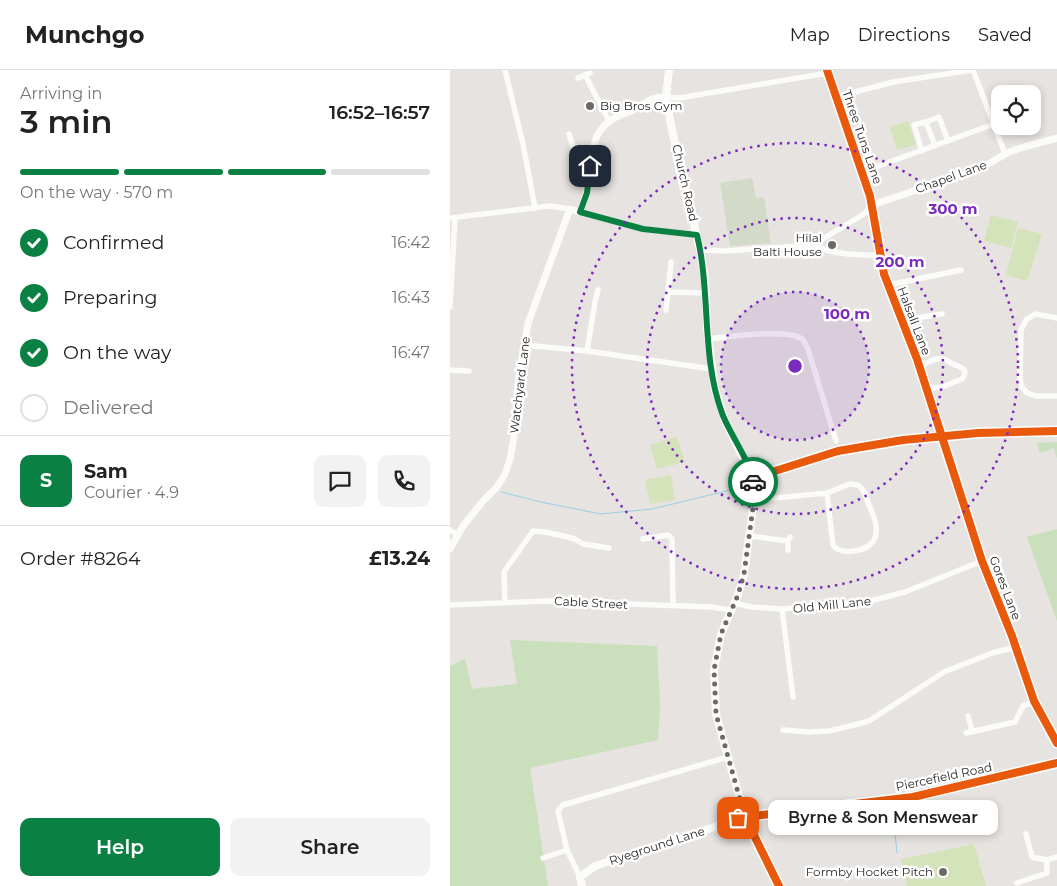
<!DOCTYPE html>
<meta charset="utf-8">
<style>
body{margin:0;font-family:Montserrat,sans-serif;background:#f2f2f2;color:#222;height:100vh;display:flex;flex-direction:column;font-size:19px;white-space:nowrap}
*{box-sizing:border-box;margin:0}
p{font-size:16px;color:#767676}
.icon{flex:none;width:28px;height:28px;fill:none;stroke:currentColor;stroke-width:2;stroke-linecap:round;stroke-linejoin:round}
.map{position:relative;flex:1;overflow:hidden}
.drawer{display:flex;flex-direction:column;background:#fff;width:450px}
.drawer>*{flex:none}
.tools{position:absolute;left:541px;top:15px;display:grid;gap:10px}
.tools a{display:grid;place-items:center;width:50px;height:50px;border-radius:10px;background:#fff;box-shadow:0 2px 8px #0003;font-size:25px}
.pin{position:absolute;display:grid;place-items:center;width:42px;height:42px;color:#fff;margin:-21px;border-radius:10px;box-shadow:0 2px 8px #0006}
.courier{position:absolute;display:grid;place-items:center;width:50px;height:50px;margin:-25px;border:4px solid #0b8043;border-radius:50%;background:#fff;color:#222;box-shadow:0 1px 6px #0007}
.bubble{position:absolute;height:35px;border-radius:10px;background:#fff;box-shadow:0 2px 8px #0003;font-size:16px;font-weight:600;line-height:35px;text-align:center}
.summary em{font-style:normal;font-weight:600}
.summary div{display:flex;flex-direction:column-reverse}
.summary{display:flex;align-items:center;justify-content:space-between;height:85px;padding:0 20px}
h1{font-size:32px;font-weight:600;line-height:38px}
.bar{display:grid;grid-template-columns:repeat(4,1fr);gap:8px 5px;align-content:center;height:60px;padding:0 20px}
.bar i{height:6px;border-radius:4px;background:#e0e0e0}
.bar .active{background:#0b8043}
.bar p{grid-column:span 4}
.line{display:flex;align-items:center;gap:12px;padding:0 20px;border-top:1px solid #e0e0e0}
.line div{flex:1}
.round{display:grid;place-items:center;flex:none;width:52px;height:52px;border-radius:10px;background:#f2f2f2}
ol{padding:0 20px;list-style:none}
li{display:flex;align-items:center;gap:15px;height:55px}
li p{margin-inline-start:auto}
li .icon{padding:5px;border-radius:50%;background:#0b8043;color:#fff;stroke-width:4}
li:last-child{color:#767676}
li i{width:28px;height:28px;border:2px solid #e0e0e0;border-radius:50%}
.action{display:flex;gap:10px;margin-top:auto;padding:10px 20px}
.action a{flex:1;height:58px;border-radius:10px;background:#0b8043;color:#fff;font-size:20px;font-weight:600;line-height:58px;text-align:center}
.action a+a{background:#f2f2f2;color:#222}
header{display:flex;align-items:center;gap:30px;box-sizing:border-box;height:70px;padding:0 25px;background:#fff;border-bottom:1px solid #e0e0e0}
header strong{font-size:24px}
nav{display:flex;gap:28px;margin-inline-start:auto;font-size:18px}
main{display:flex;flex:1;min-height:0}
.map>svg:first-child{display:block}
</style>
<header>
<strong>Munchgo</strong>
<nav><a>Map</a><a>Directions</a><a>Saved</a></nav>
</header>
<main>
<section class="drawer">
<div class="summary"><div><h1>3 min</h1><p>Arriving in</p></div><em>16:52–16:57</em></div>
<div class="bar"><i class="active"></i><i class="active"></i><i class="active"></i><i></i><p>On the way · 570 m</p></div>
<ol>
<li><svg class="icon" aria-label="check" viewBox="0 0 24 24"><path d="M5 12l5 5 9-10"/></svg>Confirmed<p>16:42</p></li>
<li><svg class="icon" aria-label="check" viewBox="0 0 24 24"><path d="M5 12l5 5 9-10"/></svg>Preparing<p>16:43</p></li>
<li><svg class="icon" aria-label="check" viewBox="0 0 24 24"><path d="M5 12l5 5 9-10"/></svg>On the way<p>16:47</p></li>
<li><i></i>Delivered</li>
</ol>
<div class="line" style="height:90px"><b class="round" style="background:#0b8043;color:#fff">S</b><div><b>Sam</b><p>Courier · 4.9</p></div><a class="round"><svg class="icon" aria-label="chat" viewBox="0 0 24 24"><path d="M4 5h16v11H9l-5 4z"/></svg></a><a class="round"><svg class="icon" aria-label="phone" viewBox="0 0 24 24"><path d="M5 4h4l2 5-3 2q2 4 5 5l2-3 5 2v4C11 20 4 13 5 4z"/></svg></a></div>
<div class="line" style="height:65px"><div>Order #8264</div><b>£13.24</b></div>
<div class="action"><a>Help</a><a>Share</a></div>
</section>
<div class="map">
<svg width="607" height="816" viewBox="0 0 607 816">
<rect width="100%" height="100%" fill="#e6e3e0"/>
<g fill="#cadfbb">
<path d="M 607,372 L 607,389 L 604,378 L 590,383 L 587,373 Z"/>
<path d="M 607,459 L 607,551 L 577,467 Z"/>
<path d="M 60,570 L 207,576 L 210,636 L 208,670 L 80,698 L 98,816 L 0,816 L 0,596 L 15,589 L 22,619 L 67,614 Z"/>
</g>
<path fill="#d3dac8" d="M 302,108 L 306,128 L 314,127 L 321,173 L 280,176 L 270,113 Z"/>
<g fill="#d4e3b9">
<path d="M 458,51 L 466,75 L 447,80 L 440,57 Z"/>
<path d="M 541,145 L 568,152 L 561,178 L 534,171 Z"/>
<path d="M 568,158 L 592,164 L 577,211 L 556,205 Z"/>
<path d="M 227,367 L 235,392 L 207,399 L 200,375 Z"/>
<path d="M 221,405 L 225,430 L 200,434 L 195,410 Z"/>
<path d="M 524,774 L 536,816 L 457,816 L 451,789 Z"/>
</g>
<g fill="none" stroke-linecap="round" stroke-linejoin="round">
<g stroke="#98d1e3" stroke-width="1">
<path d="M 559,366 L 607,365"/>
<path d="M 313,410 L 391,385 L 453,373 L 487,370"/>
<path d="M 51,422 L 91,432 L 151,444 L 202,439 L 293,417"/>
<path d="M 442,737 L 447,783"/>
</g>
<g stroke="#fbfbfa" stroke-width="5.5">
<path d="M 55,0 L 73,74 L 85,138"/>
<path d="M 523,0 L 555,84"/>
<path d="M 135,5 L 159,51"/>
<path d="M 128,8 L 140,3"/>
<path d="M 216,27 L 229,28 L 378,3"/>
<path d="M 386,27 L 443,12 L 522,0"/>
<path d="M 476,52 L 489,47 L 498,71"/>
<path d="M 119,64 L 124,80 L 142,82"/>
<path d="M 472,81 L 464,55 L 476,52 L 485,76"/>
<path d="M 412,102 L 544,54"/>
<path d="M 130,142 L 193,159 L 247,165"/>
<path d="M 0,148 L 100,136 L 120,139"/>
<path d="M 363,175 C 384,185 407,185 430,185"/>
<path d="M 250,180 L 275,181 L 363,175 L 414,144 L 422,135"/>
<path d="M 438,215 L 511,200"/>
<path d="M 218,222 L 221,192"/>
<path d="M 0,237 L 5,148"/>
<path d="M 216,240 L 218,222 L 256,223"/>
<path d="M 607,248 L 585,244 L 576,250 L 571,260 L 570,309 L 572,317 L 577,323 L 586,326 L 607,326"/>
<path d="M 453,250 L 492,244"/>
<path d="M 258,269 C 277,267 338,258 352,269 C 355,272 356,276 358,279 L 386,371"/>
<path d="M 74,275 L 137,281 L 262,299"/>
<path d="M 137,281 L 145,232 L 148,220"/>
<path d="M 470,298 C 476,293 484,288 492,289 C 496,289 499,292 503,294 C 510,297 520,299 512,309 L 492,317 L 477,318"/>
<path d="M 0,300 L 19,301"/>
<path d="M 304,430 L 377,423 L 400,414 L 408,415 C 415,419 416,428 419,435 C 423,445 430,458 424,470 C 417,482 391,486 383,475 L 377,423"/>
<path d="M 0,460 L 8,465"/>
<path d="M 300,466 L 338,471"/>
<path d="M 193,469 L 218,465 L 222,469 L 223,535"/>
<path d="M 338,480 L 338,471 L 340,467"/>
<path d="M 55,532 L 54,502 L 83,461 L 95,462 L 118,467 L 125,469 L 133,474 L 159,478"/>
<path d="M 284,533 L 301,537 L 332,539 L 416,532 L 455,522 L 532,491"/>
<path d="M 0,535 L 97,531 L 261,537 L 281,540"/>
<path d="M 332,539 L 343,627"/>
<path d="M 518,646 L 522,661"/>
<path d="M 333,660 L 359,662 L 380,661 L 419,651 L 494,602 L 542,583 L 566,577"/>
<path d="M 516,663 L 565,652 L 573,636 L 584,631"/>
<path d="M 576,764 L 582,787 L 597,790 L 607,787"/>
<path d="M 93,788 L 117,780"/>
<path d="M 130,807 L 117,780 L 108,741 L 113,735 L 278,687"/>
<path d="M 567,813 L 597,803 L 597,790"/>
</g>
<g stroke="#fbfbfa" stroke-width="7">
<path d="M 377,0 L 420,126 L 434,204 L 467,289 L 532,491 L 562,566 L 584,631 L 607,673"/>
<path d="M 422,135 L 517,103 L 540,93 L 559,82 L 574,77 L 607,68"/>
<path d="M 0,479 L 13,456 L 33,431 L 47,417 L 55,404 L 60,389 L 64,367 L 68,313 L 78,253 L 120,139 L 130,142 C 133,133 137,125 138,116 C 142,94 139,64 160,51 C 166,46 174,44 181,41 C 196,34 198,27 216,27"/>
<path d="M 329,816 L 295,747 L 463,727 L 607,693"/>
</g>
<path stroke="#fbfbfa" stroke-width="8" d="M 132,816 L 130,807 L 145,796 L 295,747 L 266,644 L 264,600 L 271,564 L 288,525 L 294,504 L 304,430 L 303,408 L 275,351 L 265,319 L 257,259 L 255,208 L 250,180 L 222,60 L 216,27 L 219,0"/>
<defs>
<g id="cycleway">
<path d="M 377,0 L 420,126 L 434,204 L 467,289 L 532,491 L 562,566 L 584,631 L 607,673"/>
<path d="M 303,408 L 388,381 L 453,370 L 528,363 L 607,361"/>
<path d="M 329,816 L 295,747 L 463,727 L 607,693"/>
</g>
</defs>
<use href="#cycleway" stroke="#fff" stroke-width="11"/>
<use href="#cycleway" stroke="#e8590c" stroke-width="8"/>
</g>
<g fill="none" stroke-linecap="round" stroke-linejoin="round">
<path stroke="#6b6a69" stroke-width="5" stroke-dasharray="0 9" d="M 288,748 L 295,747 L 266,644 L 264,600 L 271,564 L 288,525 L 294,504 L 304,430 L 303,412"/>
<path stroke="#0b8043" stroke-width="6" d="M 140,96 L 137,123 L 130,142 L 193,159 L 247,165 C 261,223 251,286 272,343 C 278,361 303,396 303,412"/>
</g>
<circle cx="345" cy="296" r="74" fill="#7b2cbf" fill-opacity=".12"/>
<g fill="none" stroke="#7b2cbf" stroke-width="2.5" stroke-dasharray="2.5 5">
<circle cx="345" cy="296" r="74"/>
<circle cx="345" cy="296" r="148"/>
<circle cx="345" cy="296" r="223"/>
</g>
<g fill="#6b6a69" stroke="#fff" stroke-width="2">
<circle cx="140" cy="36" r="5"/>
<circle cx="382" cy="175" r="5"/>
<circle cx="493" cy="802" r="5"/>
</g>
<g text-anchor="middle" stroke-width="5" stroke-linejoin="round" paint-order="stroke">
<g font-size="12" fill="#292929" stroke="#fff" text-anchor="end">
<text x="150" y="40" text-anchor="start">Big Bros Gym</text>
<text x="372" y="172">Hilal<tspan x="372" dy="14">Balti House</tspan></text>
<text x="483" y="806">Formby Hocket Pitch</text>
</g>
<g font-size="12" fill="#292929" stroke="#fff">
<text transform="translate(412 67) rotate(71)" y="4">Three Tuns Lane</text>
<text transform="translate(501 107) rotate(-20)" y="4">Chapel Lane</text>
<text transform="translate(235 113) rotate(77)" y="4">Church Road</text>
<text transform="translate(464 251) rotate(69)" y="4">Halsall Lane</text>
<text transform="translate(70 315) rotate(-83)" y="4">Watchyard Lane</text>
<text transform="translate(555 518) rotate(69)" y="4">Gores Lane</text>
<text transform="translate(141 533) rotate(3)" y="4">Cable Street</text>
<text transform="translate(382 535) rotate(-6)" y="4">Old Mill Lane</text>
<text transform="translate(494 707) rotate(-12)" y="4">Piercefield Road</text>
<text transform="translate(207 776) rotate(-18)" y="4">Ryeground Lane</text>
</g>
</g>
<circle cx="345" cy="296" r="8" fill="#7b2cbf" stroke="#fff" stroke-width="2.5"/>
<g font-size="15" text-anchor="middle" font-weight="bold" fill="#7b2cbf" stroke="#fff" stroke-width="5" stroke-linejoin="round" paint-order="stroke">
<text x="503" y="144">300 m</text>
<text x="450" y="197">200 m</text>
<text x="397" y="249">100 m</text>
</g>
</svg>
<div class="tools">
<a><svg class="icon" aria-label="locate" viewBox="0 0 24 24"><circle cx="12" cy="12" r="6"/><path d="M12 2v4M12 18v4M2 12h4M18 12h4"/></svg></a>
</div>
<div class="pin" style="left:288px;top:748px;background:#ea580c"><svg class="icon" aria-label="bag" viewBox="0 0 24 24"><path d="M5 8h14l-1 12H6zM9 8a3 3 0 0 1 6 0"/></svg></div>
<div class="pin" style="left:140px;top:96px;background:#1f2937"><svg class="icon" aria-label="home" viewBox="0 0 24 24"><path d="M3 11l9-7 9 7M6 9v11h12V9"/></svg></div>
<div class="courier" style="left:303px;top:412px"><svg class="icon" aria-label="car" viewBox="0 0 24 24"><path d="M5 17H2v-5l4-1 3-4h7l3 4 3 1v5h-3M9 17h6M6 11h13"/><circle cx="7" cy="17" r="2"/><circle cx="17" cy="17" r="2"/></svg></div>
<div class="bubble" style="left:318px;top:730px;width:230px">Byrne &amp; Son Menswear</div>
</div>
</main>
